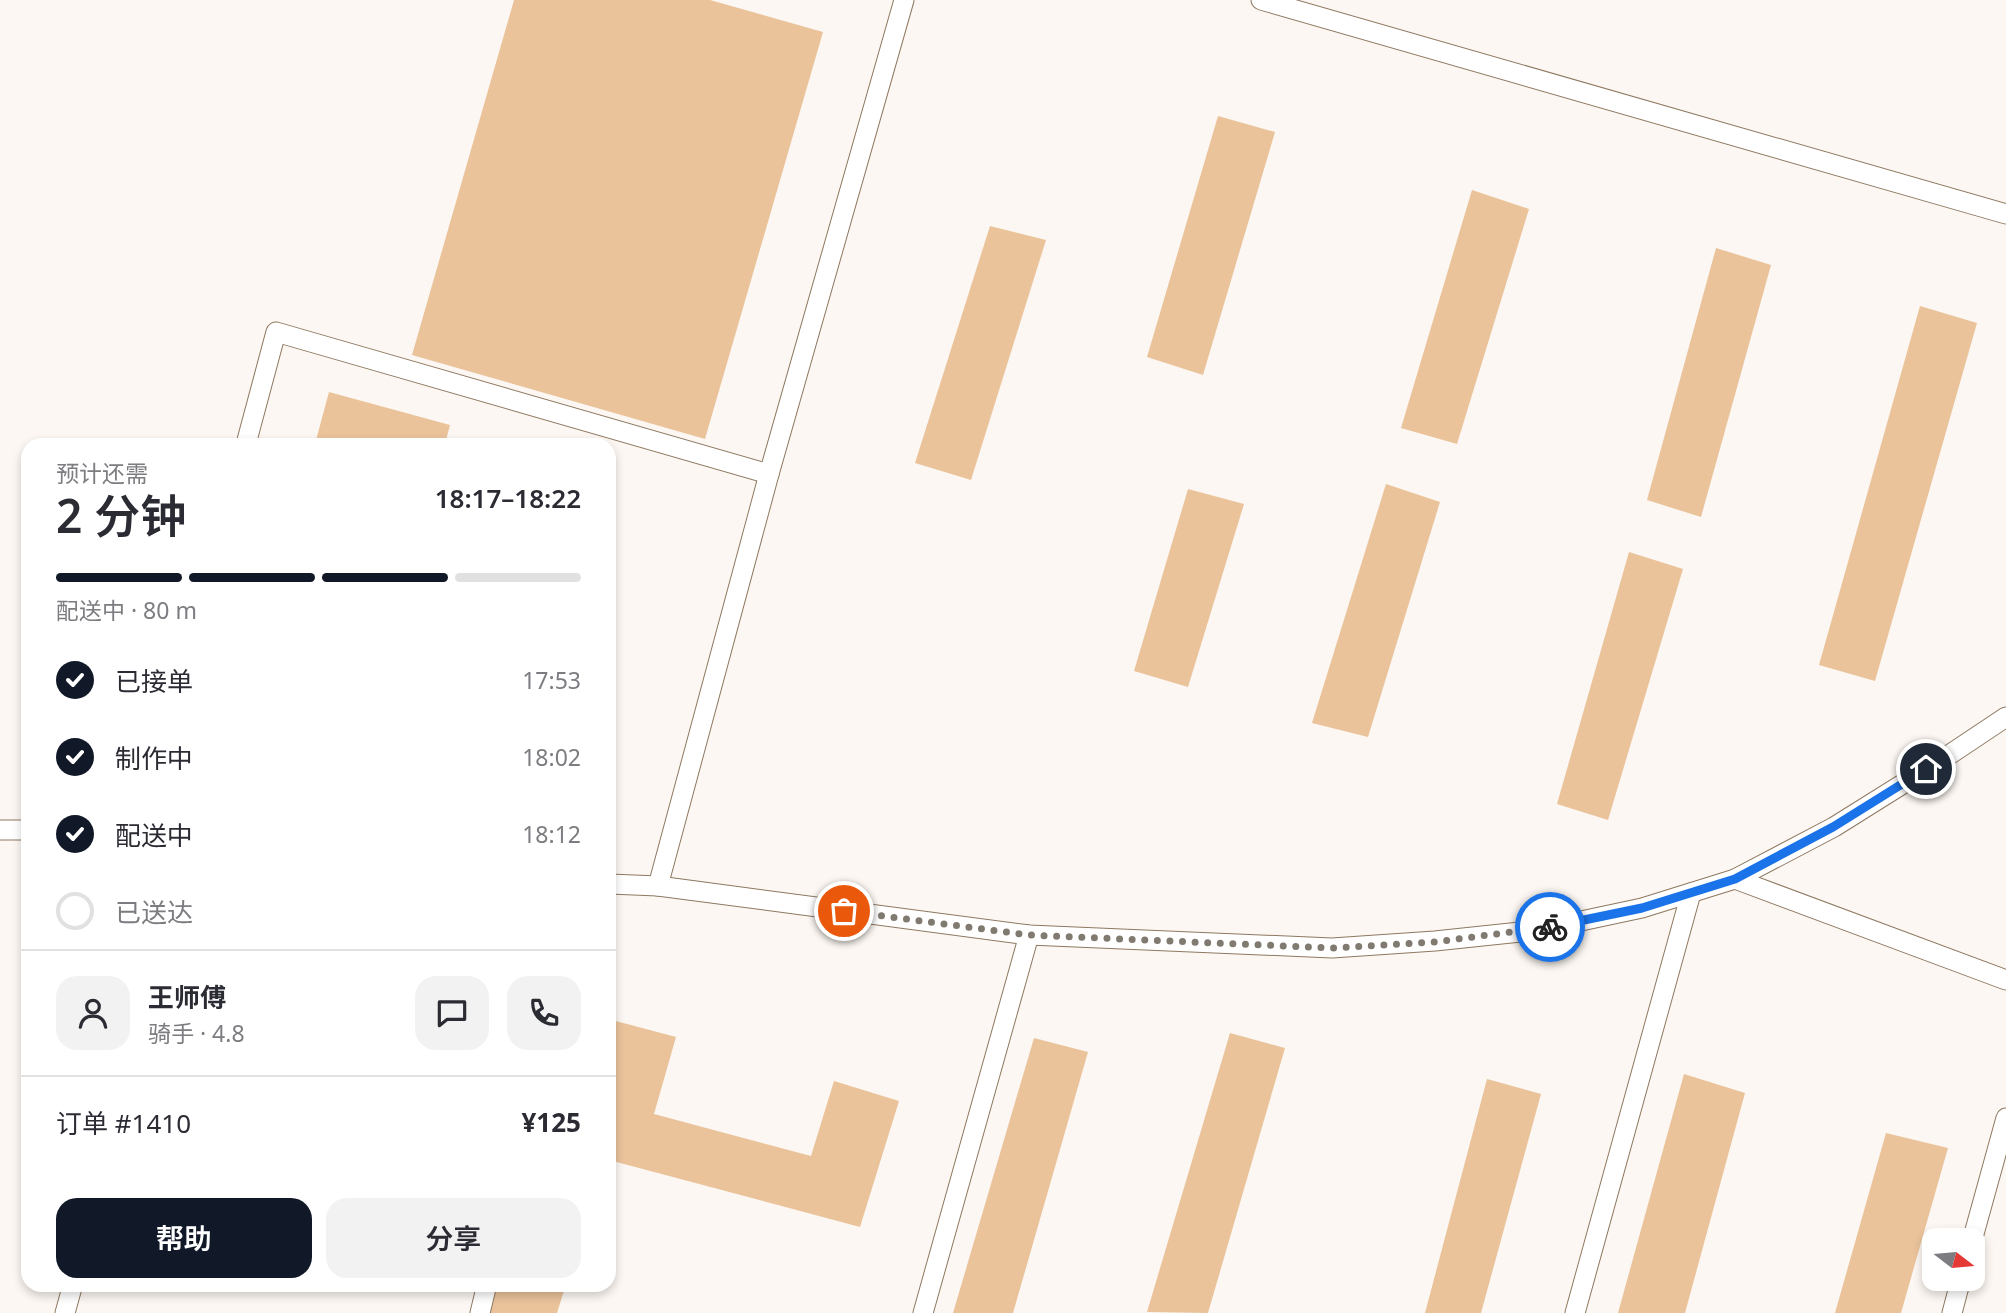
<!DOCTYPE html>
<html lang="zh">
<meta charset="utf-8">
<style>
body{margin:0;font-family:"Noto Sans","Noto Sans SC",sans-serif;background:#f2f2f3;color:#2b2b33;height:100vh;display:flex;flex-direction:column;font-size:26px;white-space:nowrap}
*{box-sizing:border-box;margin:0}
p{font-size:23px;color:#7c7c81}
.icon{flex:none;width:38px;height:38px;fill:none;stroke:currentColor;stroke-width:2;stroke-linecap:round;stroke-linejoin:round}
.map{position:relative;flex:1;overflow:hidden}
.side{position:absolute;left:21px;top:438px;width:595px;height:854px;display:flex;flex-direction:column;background:#fff;border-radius:21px;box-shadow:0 4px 10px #0003}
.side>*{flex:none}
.needle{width:46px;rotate:106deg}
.buttons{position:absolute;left:1922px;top:1228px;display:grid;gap:14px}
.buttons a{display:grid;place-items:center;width:63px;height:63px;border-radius:14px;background:#fff;box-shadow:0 4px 10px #0003;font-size:35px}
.pin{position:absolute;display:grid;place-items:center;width:60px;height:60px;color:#fff;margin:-30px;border:4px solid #fff;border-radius:50%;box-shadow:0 2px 7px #0007}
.courier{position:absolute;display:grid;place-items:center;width:70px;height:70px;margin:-35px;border:5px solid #1a73e8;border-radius:50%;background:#fff;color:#222;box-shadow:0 2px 9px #0007}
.summary em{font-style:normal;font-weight:600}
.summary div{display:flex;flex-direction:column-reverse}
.summary{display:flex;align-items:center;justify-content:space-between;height:119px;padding:0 35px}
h1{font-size:46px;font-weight:600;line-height:52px}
.bar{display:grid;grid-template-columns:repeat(4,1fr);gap:10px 7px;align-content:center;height:84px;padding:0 35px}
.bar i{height:9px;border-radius:5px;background:#e1e1e2}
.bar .current{background:#111827}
.bar p{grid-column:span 4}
.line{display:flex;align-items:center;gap:18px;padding:0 35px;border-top:2px solid #e1e1e2}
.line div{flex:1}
.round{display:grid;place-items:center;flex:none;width:74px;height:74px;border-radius:21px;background:#f2f2f3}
ol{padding:0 35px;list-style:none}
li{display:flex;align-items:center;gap:21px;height:77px}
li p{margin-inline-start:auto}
li .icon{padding:7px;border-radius:50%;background:#111827;color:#fff;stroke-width:4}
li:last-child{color:#7c7c81}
li i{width:38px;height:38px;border:4px solid #e1e1e2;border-radius:50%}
.button{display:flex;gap:14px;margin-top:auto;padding:14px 35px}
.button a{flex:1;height:80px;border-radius:21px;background:#111827;color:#fff;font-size:28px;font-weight:600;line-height:80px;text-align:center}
.button a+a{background:#f2f2f3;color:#2b2b33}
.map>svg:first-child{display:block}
</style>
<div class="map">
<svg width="2006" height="1313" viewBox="0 0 2006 1313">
<rect width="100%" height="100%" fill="#fcf7f2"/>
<g fill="#eac39b">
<path d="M 514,0 L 710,0 L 823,32 L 705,439 L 412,355 Z"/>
<path d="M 1218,116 L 1275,132 L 1203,375 L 1147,357 Z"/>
<path d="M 1472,190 L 1529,209 L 1457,444 L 1401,428 Z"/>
<path d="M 990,226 L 1046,240 L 971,480 L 915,463 Z"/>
<path d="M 1716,248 L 1771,265 L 1701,517 L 1647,500 Z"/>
<path d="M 1920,306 L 1977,323 L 1875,681 L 1819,665 Z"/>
<path d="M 329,392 L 450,425 L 445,444 L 315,444 Z"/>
<path d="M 1386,484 L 1440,502 L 1368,737 L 1312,723 Z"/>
<path d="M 1188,489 L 1244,504 L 1188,687 L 1134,671 Z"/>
<path d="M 1629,552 L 1683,569 L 1608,820 L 1557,804 Z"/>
<path d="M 612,1020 L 676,1037 L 654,1114 L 811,1156 L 834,1081 L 899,1101 L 860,1227 L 609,1160 L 609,1032 Z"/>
<path d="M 1230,1033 L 1285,1048 L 1208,1313 L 1147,1312 Z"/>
<path d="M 1034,1038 L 1088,1052 L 1013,1313 L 953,1313 Z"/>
<path d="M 1684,1074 L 1745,1093 L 1685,1313 L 1618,1313 Z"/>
<path d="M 1487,1079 L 1541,1094 L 1481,1313 L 1425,1313 Z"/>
<path d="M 1886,1133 L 1948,1148 L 1901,1313 L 1835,1313 Z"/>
<path d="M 496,1284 L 566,1284 L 557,1313 L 487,1313 Z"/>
</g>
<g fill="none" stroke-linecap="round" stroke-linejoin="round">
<defs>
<g id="lane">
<path d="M 1261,0 L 2006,214"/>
<path d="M 246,444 L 276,332 L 769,474"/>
<path d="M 0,830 L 28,830"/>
<path d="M 1735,879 L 2006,980"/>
<path d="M 609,884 L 658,886 L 1029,935 L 1332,948 L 1435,941 L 1539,930 L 1642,908 L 1735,879 L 1834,827 L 1949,755 L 2006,717"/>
<path d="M 658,886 L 769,474 L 904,0"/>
<path d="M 1972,1241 L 2006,1118"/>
<path d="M 65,1313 L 73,1284"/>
<path d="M 480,1313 L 487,1284"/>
<path d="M 923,1313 L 1029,935"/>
<path d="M 1575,1313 L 1691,893"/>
<path d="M 1952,1313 L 1961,1279"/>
</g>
</defs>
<use href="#lane" stroke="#8e7861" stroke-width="21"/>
<use href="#lane" stroke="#fff" stroke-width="19"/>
</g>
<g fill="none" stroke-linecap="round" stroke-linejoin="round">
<path stroke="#817a71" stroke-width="7" stroke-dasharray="0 12.6" d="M 844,911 L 1029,935 L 1332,948 L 1435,942 L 1550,927"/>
<path stroke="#1a73e8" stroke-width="9" d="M 1550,927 L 1642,908 L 1735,879 L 1833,827 L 1926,769"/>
</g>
</svg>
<div class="buttons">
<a><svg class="needle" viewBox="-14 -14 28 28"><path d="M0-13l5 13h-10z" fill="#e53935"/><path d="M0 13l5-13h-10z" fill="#7c7c81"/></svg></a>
</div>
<div class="pin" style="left:844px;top:911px;background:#ea580c"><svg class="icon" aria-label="bag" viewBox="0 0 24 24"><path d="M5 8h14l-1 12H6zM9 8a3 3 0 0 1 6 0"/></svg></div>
<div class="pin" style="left:1926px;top:769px;background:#1f2937"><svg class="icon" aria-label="home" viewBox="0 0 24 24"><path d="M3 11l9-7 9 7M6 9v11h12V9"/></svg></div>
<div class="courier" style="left:1550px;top:927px"><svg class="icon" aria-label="bike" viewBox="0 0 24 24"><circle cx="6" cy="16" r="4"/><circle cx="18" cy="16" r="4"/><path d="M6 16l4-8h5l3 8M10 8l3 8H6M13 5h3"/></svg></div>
<section class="side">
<div class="summary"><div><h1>2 分钟</h1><p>预计还需</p></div><em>18:17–18:22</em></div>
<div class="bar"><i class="current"></i><i class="current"></i><i class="current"></i><i></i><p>配送中 · 80 m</p></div>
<ol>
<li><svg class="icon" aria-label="check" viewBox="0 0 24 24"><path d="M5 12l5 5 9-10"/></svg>已接单<p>17:53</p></li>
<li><svg class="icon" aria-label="check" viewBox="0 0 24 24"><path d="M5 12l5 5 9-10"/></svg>制作中<p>18:02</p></li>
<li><svg class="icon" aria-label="check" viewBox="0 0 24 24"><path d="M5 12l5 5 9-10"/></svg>配送中<p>18:12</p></li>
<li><i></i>已送达</li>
</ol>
<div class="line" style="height:126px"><a class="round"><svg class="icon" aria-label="person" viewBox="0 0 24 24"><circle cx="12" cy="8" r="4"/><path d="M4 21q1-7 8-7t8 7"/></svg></a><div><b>王师傅</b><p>骑手 · 4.8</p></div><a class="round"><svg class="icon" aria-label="chat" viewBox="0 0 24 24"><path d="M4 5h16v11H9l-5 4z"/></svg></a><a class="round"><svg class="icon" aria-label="phone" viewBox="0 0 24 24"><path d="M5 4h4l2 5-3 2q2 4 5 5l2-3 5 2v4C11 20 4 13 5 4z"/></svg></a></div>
<div class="line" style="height:91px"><div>订单 #1410</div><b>¥125</b></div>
<div class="button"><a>帮助</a><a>分享</a></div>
</section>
</div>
